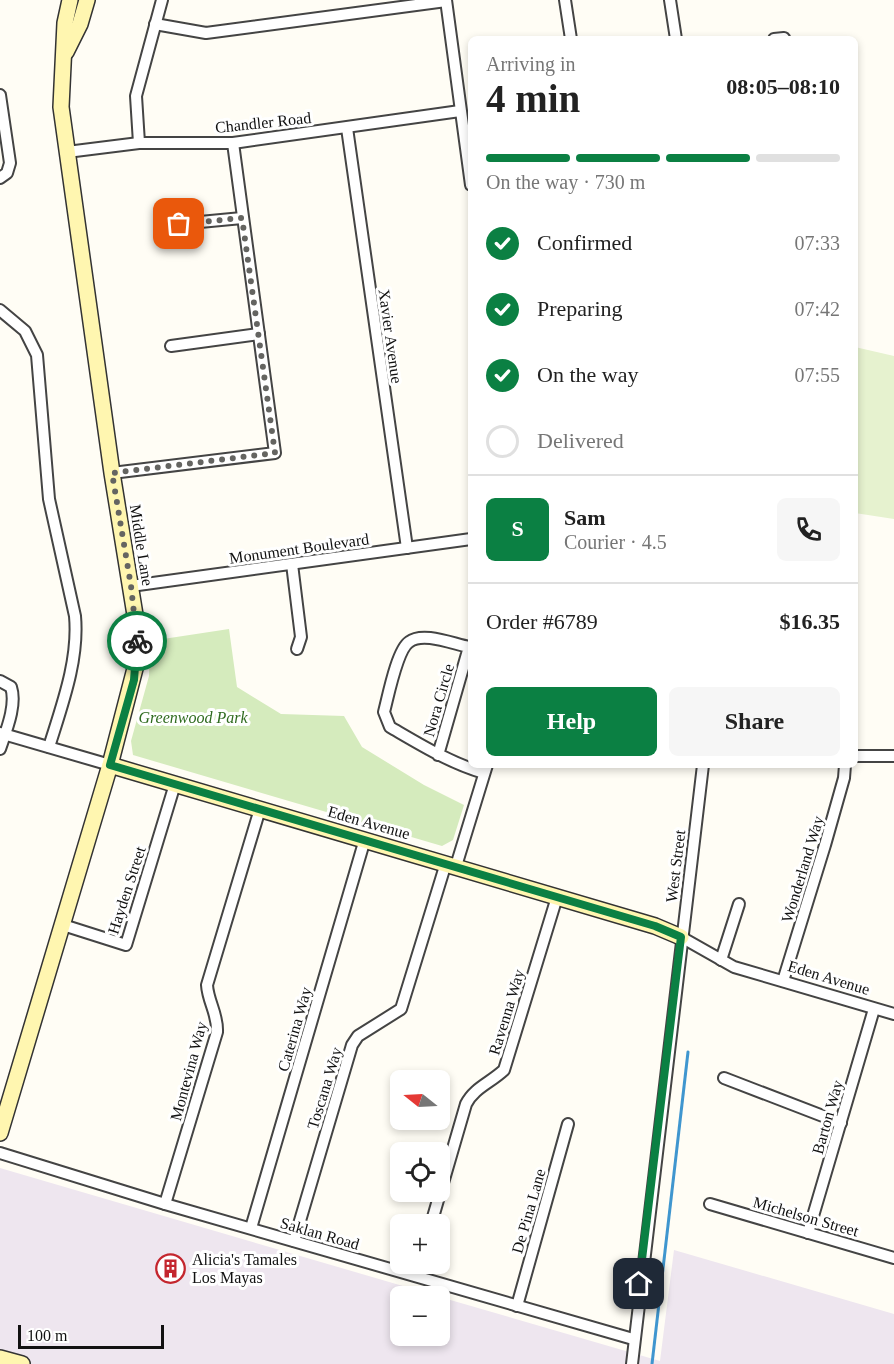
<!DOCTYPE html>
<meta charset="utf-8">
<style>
body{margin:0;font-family:Georgia,serif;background:#f6f6f6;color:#222;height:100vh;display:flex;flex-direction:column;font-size:22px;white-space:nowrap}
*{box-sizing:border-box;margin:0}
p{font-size:20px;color:#767676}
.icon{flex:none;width:33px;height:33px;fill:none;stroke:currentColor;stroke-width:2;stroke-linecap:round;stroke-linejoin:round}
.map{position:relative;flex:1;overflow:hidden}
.details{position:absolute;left:468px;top:36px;width:390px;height:732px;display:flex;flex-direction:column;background:#fff;border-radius:9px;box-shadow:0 3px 9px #0003}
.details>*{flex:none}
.needle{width:39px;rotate:288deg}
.buttons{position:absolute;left:390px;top:1070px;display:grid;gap:12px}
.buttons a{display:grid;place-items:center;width:60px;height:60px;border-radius:9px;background:#fff;box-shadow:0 3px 9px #0003;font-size:30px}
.scale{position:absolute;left:18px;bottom:15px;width:146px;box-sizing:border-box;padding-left:6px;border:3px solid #111;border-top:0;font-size:16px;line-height:21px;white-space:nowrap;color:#111;-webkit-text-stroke:4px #fff;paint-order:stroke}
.pin{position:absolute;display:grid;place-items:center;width:51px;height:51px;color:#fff;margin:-26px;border-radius:12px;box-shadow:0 3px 9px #0006}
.courier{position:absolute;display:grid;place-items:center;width:60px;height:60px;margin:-30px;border:4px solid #0b8043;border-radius:50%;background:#fff;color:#222;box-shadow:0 2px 8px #0007}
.headline em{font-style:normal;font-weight:700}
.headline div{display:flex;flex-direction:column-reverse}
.headline{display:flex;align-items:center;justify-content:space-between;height:102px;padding:0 18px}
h1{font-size:39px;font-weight:700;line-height:45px}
.bar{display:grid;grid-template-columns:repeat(4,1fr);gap:9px 6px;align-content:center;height:72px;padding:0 18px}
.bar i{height:8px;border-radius:4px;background:#e0e0e0}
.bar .current{background:#0b8043}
.bar p{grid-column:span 4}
.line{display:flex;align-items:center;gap:15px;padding:0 18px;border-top:2px solid #e0e0e0}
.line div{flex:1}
.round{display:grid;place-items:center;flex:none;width:63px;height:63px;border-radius:9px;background:#f6f6f6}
ol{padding:0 18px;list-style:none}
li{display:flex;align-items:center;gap:18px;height:66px}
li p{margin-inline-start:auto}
li .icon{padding:6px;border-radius:50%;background:#0b8043;color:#fff;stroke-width:4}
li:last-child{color:#767676}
li i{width:33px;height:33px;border:3px solid #e0e0e0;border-radius:50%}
.primary-button{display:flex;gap:12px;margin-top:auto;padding:12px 18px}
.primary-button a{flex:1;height:69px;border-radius:9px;background:#0b8043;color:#fff;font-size:24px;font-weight:700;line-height:69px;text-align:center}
.primary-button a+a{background:#f6f6f6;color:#222}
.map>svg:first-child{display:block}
</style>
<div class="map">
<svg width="894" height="1364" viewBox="0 0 894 1364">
<rect width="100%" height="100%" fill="#fffdf5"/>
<path fill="#eee6ef" d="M 0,1168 L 437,1296 L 400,1296 L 400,1335 L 440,1335 L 440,1297 L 660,1361 L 674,1250 L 894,1314 L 894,1364 L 0,1364 Z"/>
<path fill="#d5ebbd" d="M 229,629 L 237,687 L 281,714 L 344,716 L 362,747 L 424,785 L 464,805 L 453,840 L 442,846 L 133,755 L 131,741 L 149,676 L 150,641 Z"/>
<path fill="#e6f2cf" d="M 855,347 L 894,356 L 894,519 L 855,513 Z"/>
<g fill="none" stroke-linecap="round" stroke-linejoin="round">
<path stroke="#3f96cf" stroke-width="3" d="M 652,1364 L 688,1052"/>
<defs>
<g id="street">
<path d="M 446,0 L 471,185"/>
<path d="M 565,0 L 571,39"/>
<path d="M 670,0 L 676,39"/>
<path d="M 155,24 L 206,33 L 446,1"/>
<path d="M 774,39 L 784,38"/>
<path d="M 0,95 L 10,163 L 7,173 L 0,178"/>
<path d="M 347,128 L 407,548"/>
<path d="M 139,143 L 136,96 L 162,0"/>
<path d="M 67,152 L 139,143 L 233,143 L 460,111"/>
<path d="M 163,219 L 179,224 L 242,218"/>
<path d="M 0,310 L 25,331 L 37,355 L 49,499 L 75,616 C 79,660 62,705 49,747"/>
<path d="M 171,346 L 259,334"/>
<path d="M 112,473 L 275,453 L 233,143"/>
<path d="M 292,564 L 301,637 L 297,649"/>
<path d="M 131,586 L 471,539"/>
<path d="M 0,681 L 11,687 C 17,705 6,731 0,749"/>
<path d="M 0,733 L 110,765"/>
<path d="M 438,755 L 469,647 C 453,644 423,631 409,642 C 397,650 388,697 384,712 L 390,727 C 421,745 450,763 484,773"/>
<path d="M 855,756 L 894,756"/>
<path d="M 456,866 L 487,765"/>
<path d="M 63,925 L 126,945 L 175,784"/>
<path d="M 681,937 L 734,967 L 894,1014"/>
<path d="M 721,960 L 739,904"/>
<path d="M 783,981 L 825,845 L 844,778 L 845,765"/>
<path d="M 724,1078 L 841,1123"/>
<path d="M 0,1153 L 165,1204 L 633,1339"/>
<path d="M 165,1204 L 217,1032 C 218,1014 208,1002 207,985 L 260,809"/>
<path d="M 710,1204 L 894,1258"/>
<path d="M 431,1224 L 466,1104 C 474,1088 490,1083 504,1070 L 557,897"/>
<path d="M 251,1228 L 365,839"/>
<path d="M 808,1233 L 874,1009"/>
<path d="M 294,1241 L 352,1045 L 358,1036 L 401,1009 L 446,863"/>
<path d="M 416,1276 L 420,1263"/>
<path d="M 517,1306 L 568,1124"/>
<path d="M 632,1364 L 703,765"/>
</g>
<g id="secondary">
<path d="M 66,52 L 80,24 L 87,0"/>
<path d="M 110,765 L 655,926 L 681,937"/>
<path d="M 0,1133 L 110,765 L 138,657 L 136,621 L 112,473 L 61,107 L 65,23 L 70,0"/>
<path d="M 0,1358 L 22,1364"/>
</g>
</defs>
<use href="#street" stroke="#444" stroke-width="14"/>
<use href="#secondary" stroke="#333" stroke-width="18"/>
<use href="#street" stroke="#fff" stroke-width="10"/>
<use href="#secondary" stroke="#fff6b0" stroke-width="15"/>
</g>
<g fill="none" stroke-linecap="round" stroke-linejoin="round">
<path stroke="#646461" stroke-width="6" stroke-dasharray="0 10.8" d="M 137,641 L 131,586 L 112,473 L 275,453 L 242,218 L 179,224"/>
<path stroke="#0b8043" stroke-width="8" d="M 137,641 L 134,680 L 110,765 L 655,926 L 681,937 L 639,1284"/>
</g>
<defs>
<symbol id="building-ring" viewBox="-11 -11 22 22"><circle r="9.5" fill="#fff" stroke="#c4262e" stroke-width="1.5"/><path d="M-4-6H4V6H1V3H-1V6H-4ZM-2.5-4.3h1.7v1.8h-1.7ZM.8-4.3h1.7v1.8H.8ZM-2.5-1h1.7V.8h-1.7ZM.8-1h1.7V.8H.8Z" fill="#c4262e"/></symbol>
</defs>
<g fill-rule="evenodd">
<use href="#building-ring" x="154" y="1252" width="33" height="33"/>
</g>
<g text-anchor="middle" stroke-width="6" stroke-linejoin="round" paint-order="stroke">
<g font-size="16" fill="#111" stroke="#fff">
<text transform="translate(263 122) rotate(-6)" y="6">Chandler Road</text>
<text transform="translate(391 336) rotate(82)" y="6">Xavier Avenue</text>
<text transform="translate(142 545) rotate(81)" y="6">Middle Lane</text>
<text transform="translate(299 548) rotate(-8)" y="6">Monument Boulevard</text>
<text transform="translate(438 700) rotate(-74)" y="6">Nora Circle</text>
<text transform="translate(369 822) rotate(16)" y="6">Eden Avenue</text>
<text transform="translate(675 866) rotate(-83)" y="6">West Street</text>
<text transform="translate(802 869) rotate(-73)" y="6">Wonderland Way</text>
<text transform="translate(126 890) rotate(-72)" y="6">Hayden Street</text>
<text transform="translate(829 977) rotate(17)" y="6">Eden Avenue</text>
<text transform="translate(506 1012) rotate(-73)" y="6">Ravenna Way</text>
<text transform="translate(294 1029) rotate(-74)" y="6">Caterina Way</text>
<text transform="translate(188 1071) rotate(-75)" y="6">Montevina Way</text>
<text transform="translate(324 1088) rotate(-73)" y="6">Toscana Way</text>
<text transform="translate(827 1117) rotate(-74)" y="6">Barton Way</text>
<text transform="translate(528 1211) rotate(-74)" y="6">De Pina Lane</text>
<text transform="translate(806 1216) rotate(16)" y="6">Michelson Street</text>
<text transform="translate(320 1233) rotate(16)" y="6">Saklan Road</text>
</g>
<g font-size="16" font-style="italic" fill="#2f6b1f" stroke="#fff">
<text x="193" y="723">Greenwood Park</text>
</g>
<g font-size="16" fill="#111" stroke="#fff" text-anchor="start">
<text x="192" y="1265">Alicia's Tamales<tspan x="192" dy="18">Los Mayas</tspan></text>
</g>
</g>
</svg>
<div class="buttons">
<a><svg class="needle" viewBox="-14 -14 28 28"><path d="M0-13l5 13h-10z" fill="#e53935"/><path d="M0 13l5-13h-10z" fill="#767676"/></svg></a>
<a><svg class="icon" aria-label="locate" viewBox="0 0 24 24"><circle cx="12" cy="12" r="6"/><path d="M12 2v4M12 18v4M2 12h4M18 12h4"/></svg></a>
<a>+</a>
<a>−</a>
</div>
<div class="scale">100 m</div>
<div class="pin" style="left:179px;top:224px;background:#ea580c"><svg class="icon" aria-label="bag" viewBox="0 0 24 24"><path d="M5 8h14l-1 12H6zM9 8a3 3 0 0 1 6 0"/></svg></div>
<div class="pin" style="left:639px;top:1284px;background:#1f2937"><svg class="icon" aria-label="home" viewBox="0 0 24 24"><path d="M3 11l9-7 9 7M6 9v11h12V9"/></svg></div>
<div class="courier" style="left:137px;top:641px"><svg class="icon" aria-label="bike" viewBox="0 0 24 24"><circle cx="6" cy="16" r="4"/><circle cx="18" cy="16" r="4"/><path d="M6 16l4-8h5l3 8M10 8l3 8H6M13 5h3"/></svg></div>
<section class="details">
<div class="headline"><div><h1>4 min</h1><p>Arriving in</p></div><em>08:05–08:10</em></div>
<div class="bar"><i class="current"></i><i class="current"></i><i class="current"></i><i></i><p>On the way · 730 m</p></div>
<ol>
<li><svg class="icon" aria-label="check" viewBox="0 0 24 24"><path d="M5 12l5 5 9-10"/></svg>Confirmed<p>07:33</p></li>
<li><svg class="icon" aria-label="check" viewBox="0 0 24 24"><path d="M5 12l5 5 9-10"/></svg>Preparing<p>07:42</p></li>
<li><svg class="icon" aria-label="check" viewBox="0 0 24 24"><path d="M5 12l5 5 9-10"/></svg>On the way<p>07:55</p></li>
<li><i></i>Delivered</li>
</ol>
<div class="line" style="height:108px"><b class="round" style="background:#0b8043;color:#fff">S</b><div><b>Sam</b><p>Courier · 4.5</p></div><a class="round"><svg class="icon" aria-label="phone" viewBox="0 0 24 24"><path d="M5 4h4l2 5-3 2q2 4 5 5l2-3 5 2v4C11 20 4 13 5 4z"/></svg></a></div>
<div class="line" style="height:78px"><div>Order #6789</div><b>$16.35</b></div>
<div class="primary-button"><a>Help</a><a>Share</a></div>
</section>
</div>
